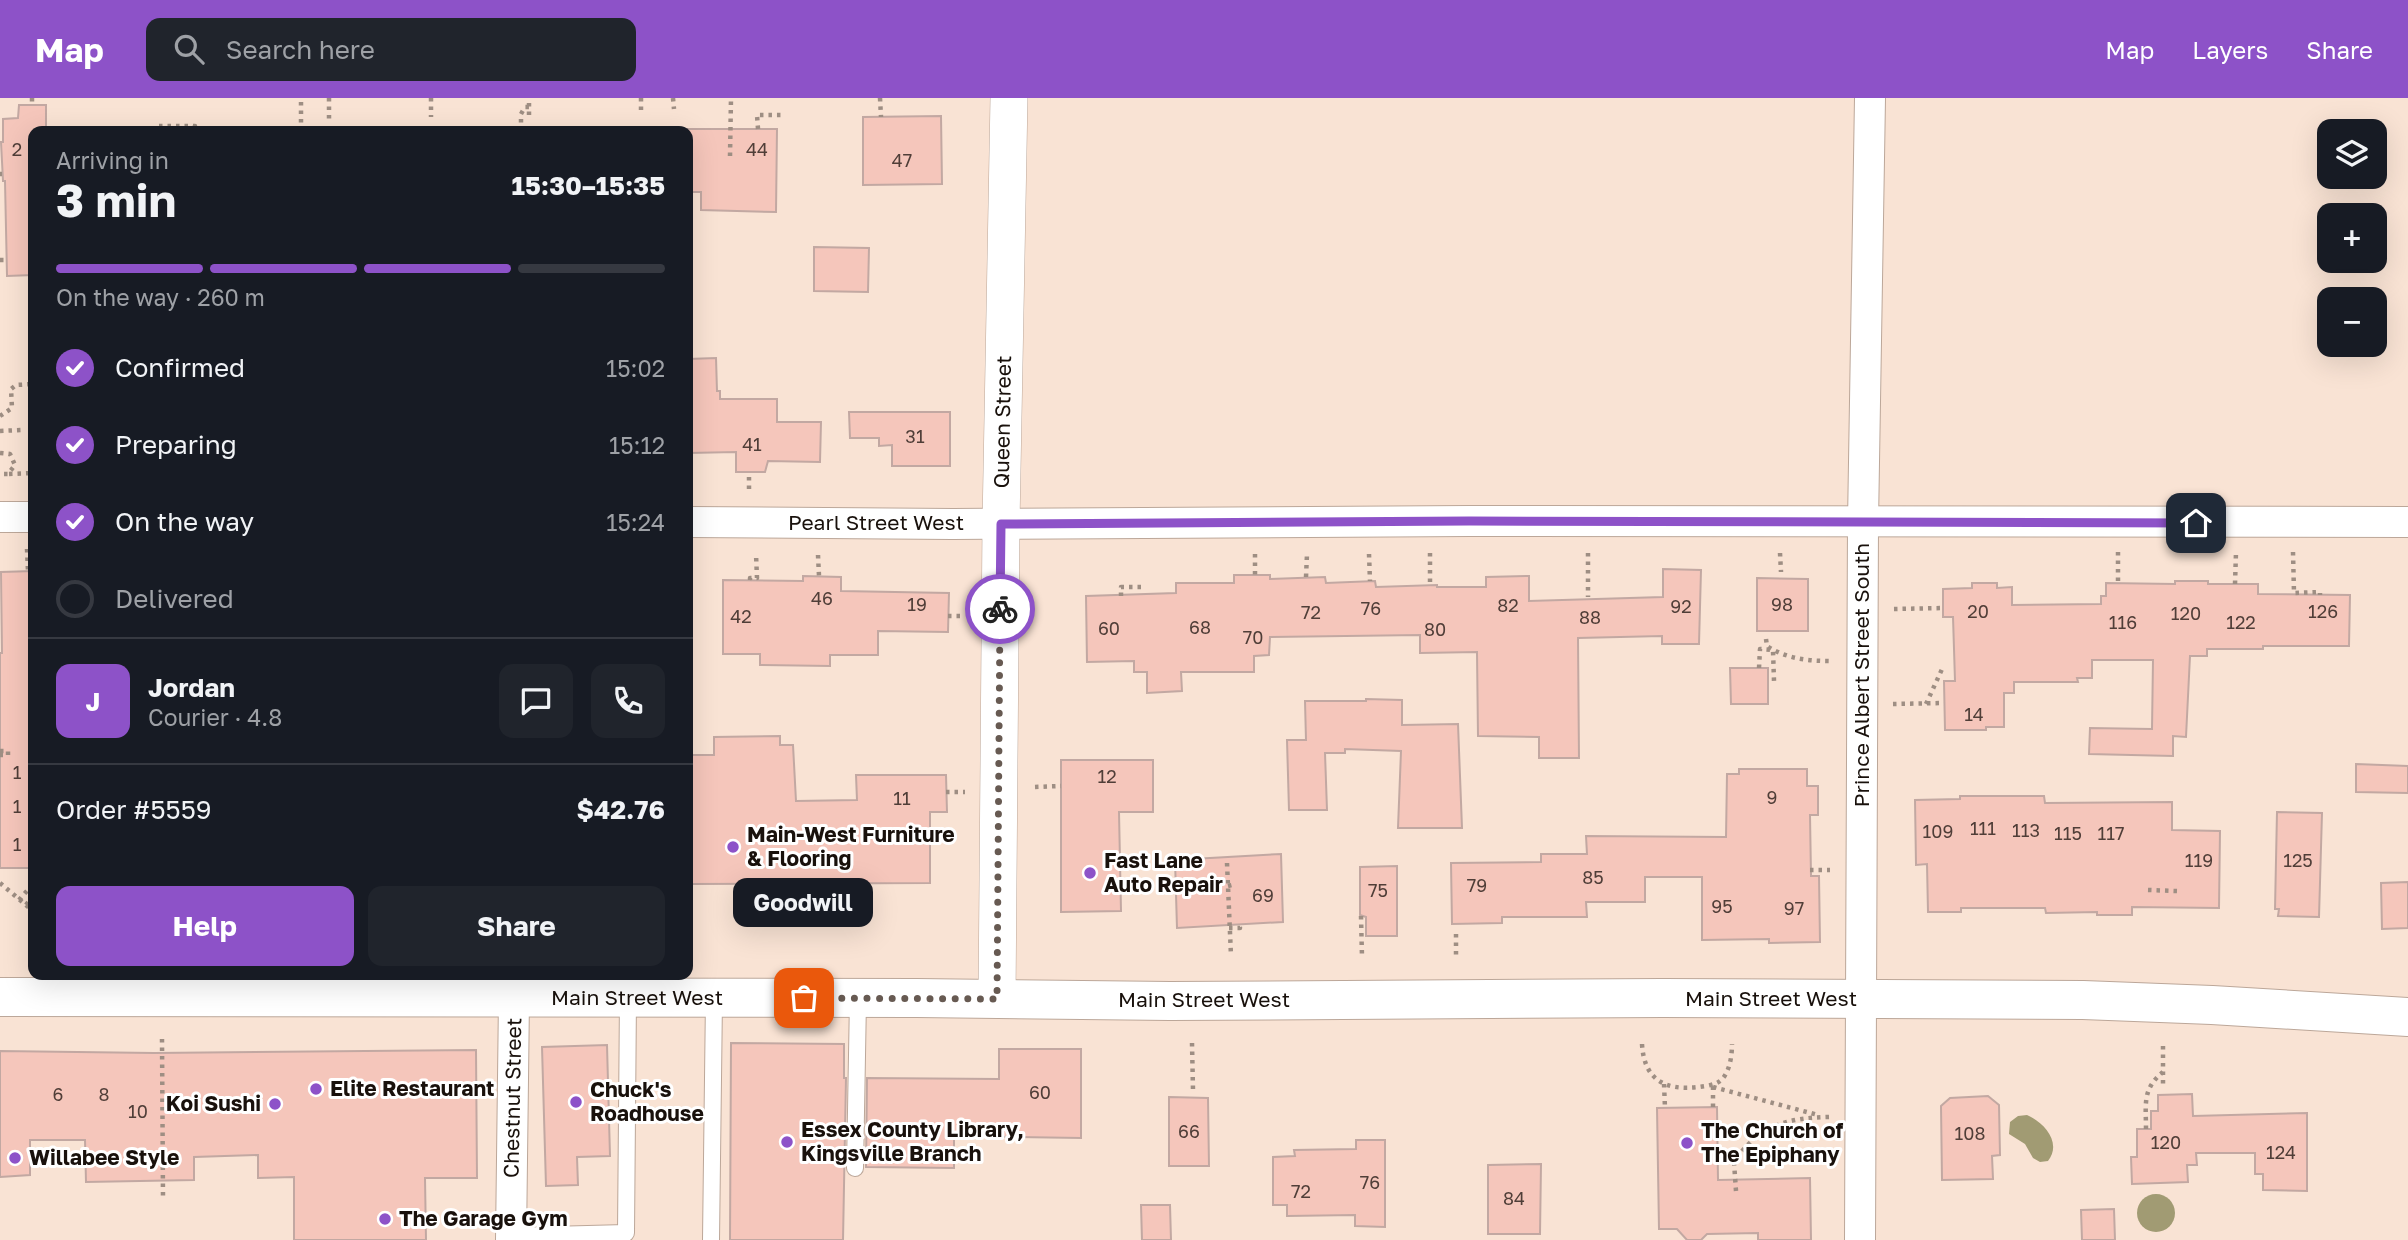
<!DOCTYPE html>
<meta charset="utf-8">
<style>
body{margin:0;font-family:"Golos Text",sans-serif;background:#20242c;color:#f1f3f6;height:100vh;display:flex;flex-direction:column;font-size:26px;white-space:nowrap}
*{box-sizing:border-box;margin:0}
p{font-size:23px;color:#9ea1a6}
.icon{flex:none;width:38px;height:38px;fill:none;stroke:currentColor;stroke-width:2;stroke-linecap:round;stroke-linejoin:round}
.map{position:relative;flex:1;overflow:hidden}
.sheet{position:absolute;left:28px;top:28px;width:665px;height:854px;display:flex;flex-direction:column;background:#171b24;border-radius:14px;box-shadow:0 7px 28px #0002}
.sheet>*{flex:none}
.controls{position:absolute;left:2317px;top:21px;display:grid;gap:14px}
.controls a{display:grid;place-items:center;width:70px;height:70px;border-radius:14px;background:#171b24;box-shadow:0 7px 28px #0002;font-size:35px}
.pin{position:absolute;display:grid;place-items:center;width:60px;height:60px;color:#fff;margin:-30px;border-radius:14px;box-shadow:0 4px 10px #0006}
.courier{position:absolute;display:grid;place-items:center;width:70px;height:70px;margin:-35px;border:5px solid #8d52c8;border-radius:50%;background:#fff;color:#222;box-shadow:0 2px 9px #0007}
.bubble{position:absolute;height:49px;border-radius:14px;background:#171b24;box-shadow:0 7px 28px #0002;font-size:23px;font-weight:700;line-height:49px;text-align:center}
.overview em{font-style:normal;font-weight:700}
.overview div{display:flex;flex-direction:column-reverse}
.overview{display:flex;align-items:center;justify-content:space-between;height:119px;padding:0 28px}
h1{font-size:46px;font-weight:700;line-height:52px}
.bar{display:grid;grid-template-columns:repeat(4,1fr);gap:10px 7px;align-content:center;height:84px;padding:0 28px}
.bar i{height:9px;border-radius:5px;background:#363941}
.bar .on{background:#8d52c8}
.bar p{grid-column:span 4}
.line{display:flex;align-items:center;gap:18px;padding:0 28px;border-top:2px solid #363941}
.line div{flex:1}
.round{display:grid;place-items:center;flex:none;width:74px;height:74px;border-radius:14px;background:#20242c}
ol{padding:0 28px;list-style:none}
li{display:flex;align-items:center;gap:21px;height:77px}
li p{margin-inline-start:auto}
li .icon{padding:7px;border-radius:50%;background:#8d52c8;color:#fff;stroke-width:4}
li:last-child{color:#9ea1a6}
li i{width:38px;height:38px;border:4px solid #363941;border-radius:50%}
.action{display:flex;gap:14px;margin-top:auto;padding:14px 28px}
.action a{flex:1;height:80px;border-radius:14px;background:#8d52c8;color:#fff;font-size:28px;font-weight:700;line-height:80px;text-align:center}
.action a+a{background:#20242c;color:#f1f3f6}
header{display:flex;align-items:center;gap:42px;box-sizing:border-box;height:98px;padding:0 35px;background:#8d52c8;color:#fff}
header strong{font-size:33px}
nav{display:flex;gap:38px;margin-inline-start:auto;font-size:24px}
.search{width:490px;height:63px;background:#20242c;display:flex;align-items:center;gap:18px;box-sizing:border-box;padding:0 24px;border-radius:14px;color:#9ea1a6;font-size:26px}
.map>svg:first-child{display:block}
</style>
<header>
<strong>Map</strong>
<div class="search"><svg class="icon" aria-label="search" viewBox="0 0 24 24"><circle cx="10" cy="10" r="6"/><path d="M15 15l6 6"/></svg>Search here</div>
<nav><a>Map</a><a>Layers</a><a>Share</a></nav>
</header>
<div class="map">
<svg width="2408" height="1142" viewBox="0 0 2408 1142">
<rect width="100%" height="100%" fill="#f9e3d4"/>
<g fill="#a19b73">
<path d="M 2027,1017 C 2045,1025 2062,1045 2048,1063 L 2040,1064 L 2033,1060 L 2025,1046 L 2009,1036 L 2010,1024 L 2018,1018 Z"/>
<circle cx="2156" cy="1115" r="19"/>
</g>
<g fill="#f5c6bb" stroke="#c2a8a2" stroke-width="2">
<path d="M 19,7 L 46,7 L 46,33 L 33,33 L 33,177 L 7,178 L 5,83 L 3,83 L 1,44 L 3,44 L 3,21 L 18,20 Z"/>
<path d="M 941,18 L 942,86 L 863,87 L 863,19 Z"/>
<path d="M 688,31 L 777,31 L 776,114 L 701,112 L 701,94 L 688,94 Z"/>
<path d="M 814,149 L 869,150 L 868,194 L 814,193 Z"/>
<path d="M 716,260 L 717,293 L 720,293 L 720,301 L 777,301 L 777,324 L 821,324 L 820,364 L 768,363 L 765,374 L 736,374 L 736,354 L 688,355 L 688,261 Z"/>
<path d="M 849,314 L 950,314 L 950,368 L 892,368 L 892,347 L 879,348 L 879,340 L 850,340 Z"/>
<path d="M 1663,471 L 1701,472 L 1699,546 L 1662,546 L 1662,538 L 1578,540 L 1579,660 L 1539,660 L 1539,639 L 1478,638 L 1477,554 L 1420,555 L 1420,537 L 1270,539 L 1269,557 L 1254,558 L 1254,574 L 1181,574 L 1182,593 L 1147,595 L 1147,574 L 1134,574 L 1134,563 L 1087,564 L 1086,498 L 1176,495 L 1176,485 L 1234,485 L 1234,477 L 1270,477 L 1270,481 L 1325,479 L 1326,485 L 1375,483 L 1376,489 L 1437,487 L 1437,489 L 1486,489 L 1486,479 L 1529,478 L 1529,503 L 1663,499 Z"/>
<path d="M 33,473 L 33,770 L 0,770 L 0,555 L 2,555 L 1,474 Z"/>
<path d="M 803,478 L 841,479 L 841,493 L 949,495 L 948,534 L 878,533 L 878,557 L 830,557 L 830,568 L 760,567 L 760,556 L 723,556 L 723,482 L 803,483 Z"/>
<path d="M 1757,480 L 1808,481 L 1808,533 L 1757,533 Z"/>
<path d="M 2175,483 L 2208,483 L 2208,486 L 2258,486 L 2258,496 L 2350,497 L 2349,548 L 2263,548 L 2263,551 L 2207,551 L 2207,558 L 2190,558 L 2186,639 L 2173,638 L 2173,658 L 2089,656 L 2090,630 L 2152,631 L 2153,562 L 2092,562 L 2092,580 L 2077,580 L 2078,584 L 2014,584 L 2014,595 L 2004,595 L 2004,629 L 1986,629 L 1986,632 L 1945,632 L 1944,583 L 1955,583 L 1953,519 L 1943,519 L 1943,491 L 1972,490 L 1972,485 L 1997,485 L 1997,490 L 2012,489 L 2012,507 L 2101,506 L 2101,498 L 2106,498 L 2106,485 L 2175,486 Z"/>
<path d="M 1730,570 L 1768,570 L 1768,606 L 1731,606 Z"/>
<path d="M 1366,601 L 1402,602 L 1402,627 L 1458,626 L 1462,730 L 1398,730 L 1401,653 L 1345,651 L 1345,655 L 1325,655 L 1327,712 L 1289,712 L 1287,642 L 1306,642 L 1305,603 L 1366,603 Z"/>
<path d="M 780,638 L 780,647 L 793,647 L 796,703 L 857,702 L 856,677 L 946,677 L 947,714 L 930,714 L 930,785 L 688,786 L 688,657 L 714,657 L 714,639 Z"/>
<path d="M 1061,662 L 1153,662 L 1153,714 L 1119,714 L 1121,813 L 1061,814 Z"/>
<path d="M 2356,666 L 2408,668 L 2408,695 L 2356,694 Z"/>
<path d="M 1739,671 L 1807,671 L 1807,688 L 1818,688 L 1818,717 L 1810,717 L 1811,778 L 1819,778 L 1820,844 L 1769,845 L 1769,841 L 1702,842 L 1702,779 L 1645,779 L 1645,804 L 1586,804 L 1587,819 L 1502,819 L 1502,825 L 1452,826 L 1451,765 L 1541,764 L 1541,756 L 1587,756 L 1586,738 L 1726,739 L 1727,676 L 1739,676 Z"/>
<path d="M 1960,698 L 2044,698 L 2045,705 L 2172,704 L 2172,732 L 2220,733 L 2219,810 L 2132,809 L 2132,817 L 2097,817 L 2097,814 L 2046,815 L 2045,810 L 1961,810 L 1961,814 L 1928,814 L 1927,766 L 1916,767 L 1915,702 L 1960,701 Z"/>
<path d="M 2277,714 L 2322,715 L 2319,819 L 2278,818 L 2279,811 L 2275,811 Z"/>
<path d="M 1281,756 L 1283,824 L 1177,830 L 1175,762 Z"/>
<path d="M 1397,768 L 1397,838 L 1366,838 L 1366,819 L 1360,817 L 1360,769 Z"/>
<path d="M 2408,784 L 2408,830 L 2382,831 L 2381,785 Z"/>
<path d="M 731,945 L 844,946 L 844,980 L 846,980 L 843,1142 L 730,1142 Z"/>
<path d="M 607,947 L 610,1058 L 577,1059 L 578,1087 L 546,1088 L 542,949 Z"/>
<path d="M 999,951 L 1081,951 L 1081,1040 L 954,1038 L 954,1070 L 866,1069 L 867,980 L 999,981 Z"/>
<path d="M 476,952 L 477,1080 L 425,1080 L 426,1142 L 294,1142 L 294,1079 L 258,1080 L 258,1057 L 194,1059 L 194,1082 L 86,1084 L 85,1042 L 30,1042 L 30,1077 L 0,1079 L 0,953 L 154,955 Z"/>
<path d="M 2192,996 L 2193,1018 L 2307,1015 L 2307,1093 L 2263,1092 L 2263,1076 L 2255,1076 L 2255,1055 L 2196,1055 L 2197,1067 L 2187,1067 L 2188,1084 L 2132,1086 L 2131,1059 L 2137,1059 L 2137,1031 L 2151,1031 L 2151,1013 L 2158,1013 L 2158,997 Z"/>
<path d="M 1988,998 L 1999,1007 L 2000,1057 L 1992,1058 L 1993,1081 L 1942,1082 L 1941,1008 L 1950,1000 Z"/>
<path d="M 1169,999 L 1208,1000 L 1209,1068 L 1169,1068 Z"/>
<path d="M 1717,1009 L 1718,1082 L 1810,1080 L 1811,1142 L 1758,1142 L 1758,1135 L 1707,1136 L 1701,1142 L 1687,1142 L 1677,1131 L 1659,1131 L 1657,1010 Z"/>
<path d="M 1356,1042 L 1385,1042 L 1385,1129 L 1355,1128 L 1355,1117 L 1287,1118 L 1287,1107 L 1273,1107 L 1273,1059 L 1295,1058 L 1294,1052 L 1356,1051 Z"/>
<path d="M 1541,1066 L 1540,1136 L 1488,1136 L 1488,1067 Z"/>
<path d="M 1141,1107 L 1170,1107 L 1171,1142 L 1142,1142 Z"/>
<path d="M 2114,1111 L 2115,1142 L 2082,1142 L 2081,1112 Z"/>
</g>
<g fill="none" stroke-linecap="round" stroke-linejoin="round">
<defs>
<g id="service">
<path d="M 855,1070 L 858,901"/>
<path d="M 511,1138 L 626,1135 L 628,899"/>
<path d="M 711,1142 L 714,900"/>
</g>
<g id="minor">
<path d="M 0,419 L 33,419"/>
<path d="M 688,424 L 953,426 L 1469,423 L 2408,424"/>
<path d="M 511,1142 L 514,900"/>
<path d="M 1860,1142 L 1863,425 L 1870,0"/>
</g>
<path id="tertiary" d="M 997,901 L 1001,426 L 1009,0"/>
<path id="secondary" d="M 0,899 L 917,900 L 1170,903 L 1663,900 L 2083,902 L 2212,907 L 2408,919"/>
</defs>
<use href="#service" stroke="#bca799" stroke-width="18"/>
<use href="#minor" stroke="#bca799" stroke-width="32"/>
<use href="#tertiary" stroke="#bca799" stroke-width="38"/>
<use href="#secondary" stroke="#bca799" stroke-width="40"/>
<g stroke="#9e8e83" stroke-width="4.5" stroke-dasharray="3.5 5" stroke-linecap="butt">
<path d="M 32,0 L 32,7"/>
<path d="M 329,0 L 329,25"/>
<path d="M 431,0 L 431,19"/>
<path d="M 641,0 L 641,13"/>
<path d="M 673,0 L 674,11"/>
<path d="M 880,0 L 881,19"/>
<path d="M 529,17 L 529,0"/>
<path d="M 159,28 L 195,28 L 194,30"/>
<path d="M 758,31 L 757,17 L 784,17"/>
<path d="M 301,33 L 301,0"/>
<path d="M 521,33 L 521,16 L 525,9 L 529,9"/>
<path d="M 730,58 L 731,0"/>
<path d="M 0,76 L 2,76"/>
<path d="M 0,162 L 6,162"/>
<path d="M 0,318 L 12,310 L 11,291 L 16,287 L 33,286"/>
<path d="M 0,333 L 21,332"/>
<path d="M 0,355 L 10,356 L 15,367 L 8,376 L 0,376"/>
<path d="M 9,376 L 33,375"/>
<path d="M 749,391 L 749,374"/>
<path d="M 27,451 L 28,473"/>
<path d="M 2118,454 L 2118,485"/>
<path d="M 2293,454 L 2294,495 L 2320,494 L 2320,497"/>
<path d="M 1430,455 L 1430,485"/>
<path d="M 1588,455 L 1588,499"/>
<path d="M 1780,455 L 1781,474"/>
<path d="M 1255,456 L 1255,477"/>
<path d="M 1369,456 L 1370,483"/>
<path d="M 818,457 L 819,478"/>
<path d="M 1306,479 L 1307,456"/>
<path d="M 750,482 L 750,480 L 757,480 L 756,456"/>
<path d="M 2235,486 L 2236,454"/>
<path d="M 1121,498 L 1121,489 L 1146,489"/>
<path d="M 1894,511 L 1943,510"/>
<path d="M 948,518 L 965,518"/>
<path d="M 1766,541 L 1767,548 C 1787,561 1808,563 1831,563"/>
<path d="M 1759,570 L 1760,551 L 1773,552 L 1774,583"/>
<path d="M 1893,606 L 1944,605"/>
<path d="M 1926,606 L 1943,569"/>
<path d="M 0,653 L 8,653 L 8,657 L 0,657"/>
<path d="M 1035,689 L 1061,688"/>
<path d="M 946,694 L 965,694"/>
<path d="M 1227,765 L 1231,858"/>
<path d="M 1810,772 L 1830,772"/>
<path d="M 0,785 L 33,813"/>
<path d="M 1228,788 L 1236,786"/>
<path d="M 2148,792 L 2177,793"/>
<path d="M 19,802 L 33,786"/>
<path d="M 26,807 L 33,798"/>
<path d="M 1361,818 L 1362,859"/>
<path d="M 1229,830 L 1240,830 L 1239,825"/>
<path d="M 1456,836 L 1456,860"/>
<path d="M 162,941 L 163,1100"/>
<path d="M 1192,945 L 1193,992"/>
<path d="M 1642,946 C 1644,982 1665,993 1699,989 C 1706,988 1715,987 1720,983 C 1730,975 1732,957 1732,946"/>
<path d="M 2163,948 L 2163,987"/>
<path d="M 1664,986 L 1665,1010"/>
<path d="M 1713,989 L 1818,1017"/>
<path d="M 1713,1009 L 1713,987"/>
<path d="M 2146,1031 C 2146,1006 2142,991 2163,974"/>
<path d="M 1736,1093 L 1734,1064 C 1759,1027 1787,1020 1829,1019"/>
</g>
<use href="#service" stroke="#fff" stroke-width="16"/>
<use href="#minor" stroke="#fff" stroke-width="30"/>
<use href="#tertiary" stroke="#fff" stroke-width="37"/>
<use href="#secondary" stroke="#fff" stroke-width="38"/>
</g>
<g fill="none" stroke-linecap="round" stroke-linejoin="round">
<path stroke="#675a52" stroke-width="7" stroke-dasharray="0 12.6" d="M 804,900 L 997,901 L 1000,511"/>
<path stroke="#8d52c8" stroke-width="9" d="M 1000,511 L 1001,426 L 1469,423 L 2196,425"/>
</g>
<g fill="#8d52c8" stroke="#fff" stroke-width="2.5">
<circle cx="733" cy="749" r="7"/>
<circle cx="1090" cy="775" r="7"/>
<circle cx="316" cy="991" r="7"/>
<circle cx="576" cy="1004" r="7"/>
<circle cx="275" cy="1006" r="7"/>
<circle cx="787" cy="1044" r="7"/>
<circle cx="1687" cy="1045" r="7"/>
<circle cx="15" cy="1060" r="7"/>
<circle cx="385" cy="1121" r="7"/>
</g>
<g text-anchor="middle" stroke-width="6" stroke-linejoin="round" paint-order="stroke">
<g font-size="18" fill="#503e38">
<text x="17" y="58">2</text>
<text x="757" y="58">44</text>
<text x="902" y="69">47</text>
<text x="915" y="345">31</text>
<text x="752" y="353">41</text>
<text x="822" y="507">46</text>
<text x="917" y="513">19</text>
<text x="1782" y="513">98</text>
<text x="1508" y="514">82</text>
<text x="1681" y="515">92</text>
<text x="1371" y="517">76</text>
<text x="1978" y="520">20</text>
<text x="2323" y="520">126</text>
<text x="1311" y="521">72</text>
<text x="2186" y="522">120</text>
<text x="741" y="525">42</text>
<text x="1590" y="526">88</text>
<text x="2123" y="531">116</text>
<text x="2241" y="531">122</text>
<text x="1200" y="536">68</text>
<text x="1109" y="537">60</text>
<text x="1435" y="538">80</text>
<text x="1253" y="546">70</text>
<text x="1974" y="623">14</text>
<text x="17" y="681">1</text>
<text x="1107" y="685">12</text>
<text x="1772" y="706">9</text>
<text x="902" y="707">11</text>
<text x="17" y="715">1</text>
<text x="1983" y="737">111</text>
<text x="2026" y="739">113</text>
<text x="1938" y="740">109</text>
<text x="2068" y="742">115</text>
<text x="2111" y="742">117</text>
<text x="17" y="753">1</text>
<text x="2199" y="769">119</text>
<text x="2298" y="769">125</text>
<text x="1593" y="786">85</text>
<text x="1477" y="794">79</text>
<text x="1378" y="799">75</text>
<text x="1263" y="804">69</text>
<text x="1722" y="815">95</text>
<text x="1794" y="817">97</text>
<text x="1040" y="1001">60</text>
<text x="58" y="1003">6</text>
<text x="104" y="1003">8</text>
<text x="138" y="1020">10</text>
<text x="1189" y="1040">66</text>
<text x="1970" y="1042">108</text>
<text x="2166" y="1051">120</text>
<text x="2281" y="1061">124</text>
<text x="1370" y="1091">76</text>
<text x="1301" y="1100">72</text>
<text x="1514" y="1107">84</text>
</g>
<g font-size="21" fill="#19110c" stroke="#fff">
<text transform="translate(1003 324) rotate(-89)" y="7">Queen Street</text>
<text x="876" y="432">Pearl Street West</text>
<text transform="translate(1862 577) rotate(-90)" y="7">Prince Albert Street South</text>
<text x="637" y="907">Main Street West</text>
<text x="1771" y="908">Main Street West</text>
<text x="1204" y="909">Main Street West</text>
<text transform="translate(513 1000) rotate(-89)" y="7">Chestnut Street</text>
</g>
<g font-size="21" font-weight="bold" fill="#19110c" stroke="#fff" text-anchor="start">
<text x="747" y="744">Main-West Furniture<tspan x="747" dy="24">&amp; Flooring</tspan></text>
<text x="1104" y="770">Fast Lane<tspan x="1104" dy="24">Auto Repair</tspan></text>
<text x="330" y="998">Elite Restaurant</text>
<text x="590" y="999">Chuck's<tspan x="590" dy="24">Roadhouse</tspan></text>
<text x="261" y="1013" text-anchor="end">Koi Sushi</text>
<text x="801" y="1039">Essex County Library,<tspan x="801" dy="24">Kingsville Branch</tspan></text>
<text x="1701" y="1040">The Church of<tspan x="1701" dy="24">The Epiphany</tspan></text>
<text x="29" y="1067">Willabee Style</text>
<text x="399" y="1128">The Garage Gym</text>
</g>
</g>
</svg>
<div class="controls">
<a><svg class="icon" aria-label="layers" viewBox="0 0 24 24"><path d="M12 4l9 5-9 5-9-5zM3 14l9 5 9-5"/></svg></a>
<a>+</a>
<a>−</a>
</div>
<div class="pin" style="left:804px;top:900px;background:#ea580c"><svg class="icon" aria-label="bag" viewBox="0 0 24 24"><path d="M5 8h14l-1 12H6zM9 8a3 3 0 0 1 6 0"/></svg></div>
<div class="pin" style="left:2196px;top:425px;background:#1f2937"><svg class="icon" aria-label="home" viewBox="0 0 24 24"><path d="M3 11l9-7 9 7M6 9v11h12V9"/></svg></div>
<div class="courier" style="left:1000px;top:511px"><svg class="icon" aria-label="bike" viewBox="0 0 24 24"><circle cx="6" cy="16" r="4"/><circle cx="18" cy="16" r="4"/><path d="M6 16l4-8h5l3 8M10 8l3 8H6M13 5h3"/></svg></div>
<div class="bubble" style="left:733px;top:780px;width:140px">Goodwill</div>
<section class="sheet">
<div class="overview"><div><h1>3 min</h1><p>Arriving in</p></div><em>15:30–15:35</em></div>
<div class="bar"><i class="on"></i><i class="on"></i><i class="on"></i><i></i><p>On the way · 260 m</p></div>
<ol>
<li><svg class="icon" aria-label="check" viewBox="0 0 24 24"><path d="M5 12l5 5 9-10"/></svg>Confirmed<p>15:02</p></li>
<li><svg class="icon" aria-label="check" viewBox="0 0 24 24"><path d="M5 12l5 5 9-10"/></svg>Preparing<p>15:12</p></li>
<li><svg class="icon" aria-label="check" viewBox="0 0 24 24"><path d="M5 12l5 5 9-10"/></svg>On the way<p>15:24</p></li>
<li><i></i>Delivered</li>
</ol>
<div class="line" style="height:126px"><b class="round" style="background:#8d52c8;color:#fff">J</b><div><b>Jordan</b><p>Courier · 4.8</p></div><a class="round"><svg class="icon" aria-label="chat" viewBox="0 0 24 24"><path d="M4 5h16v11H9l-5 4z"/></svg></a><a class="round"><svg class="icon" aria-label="phone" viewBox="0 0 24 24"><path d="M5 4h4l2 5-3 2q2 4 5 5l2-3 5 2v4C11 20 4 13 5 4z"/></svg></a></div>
<div class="line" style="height:91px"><div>Order #5559</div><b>$42.76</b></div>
<div class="action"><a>Help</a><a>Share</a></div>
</section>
</div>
